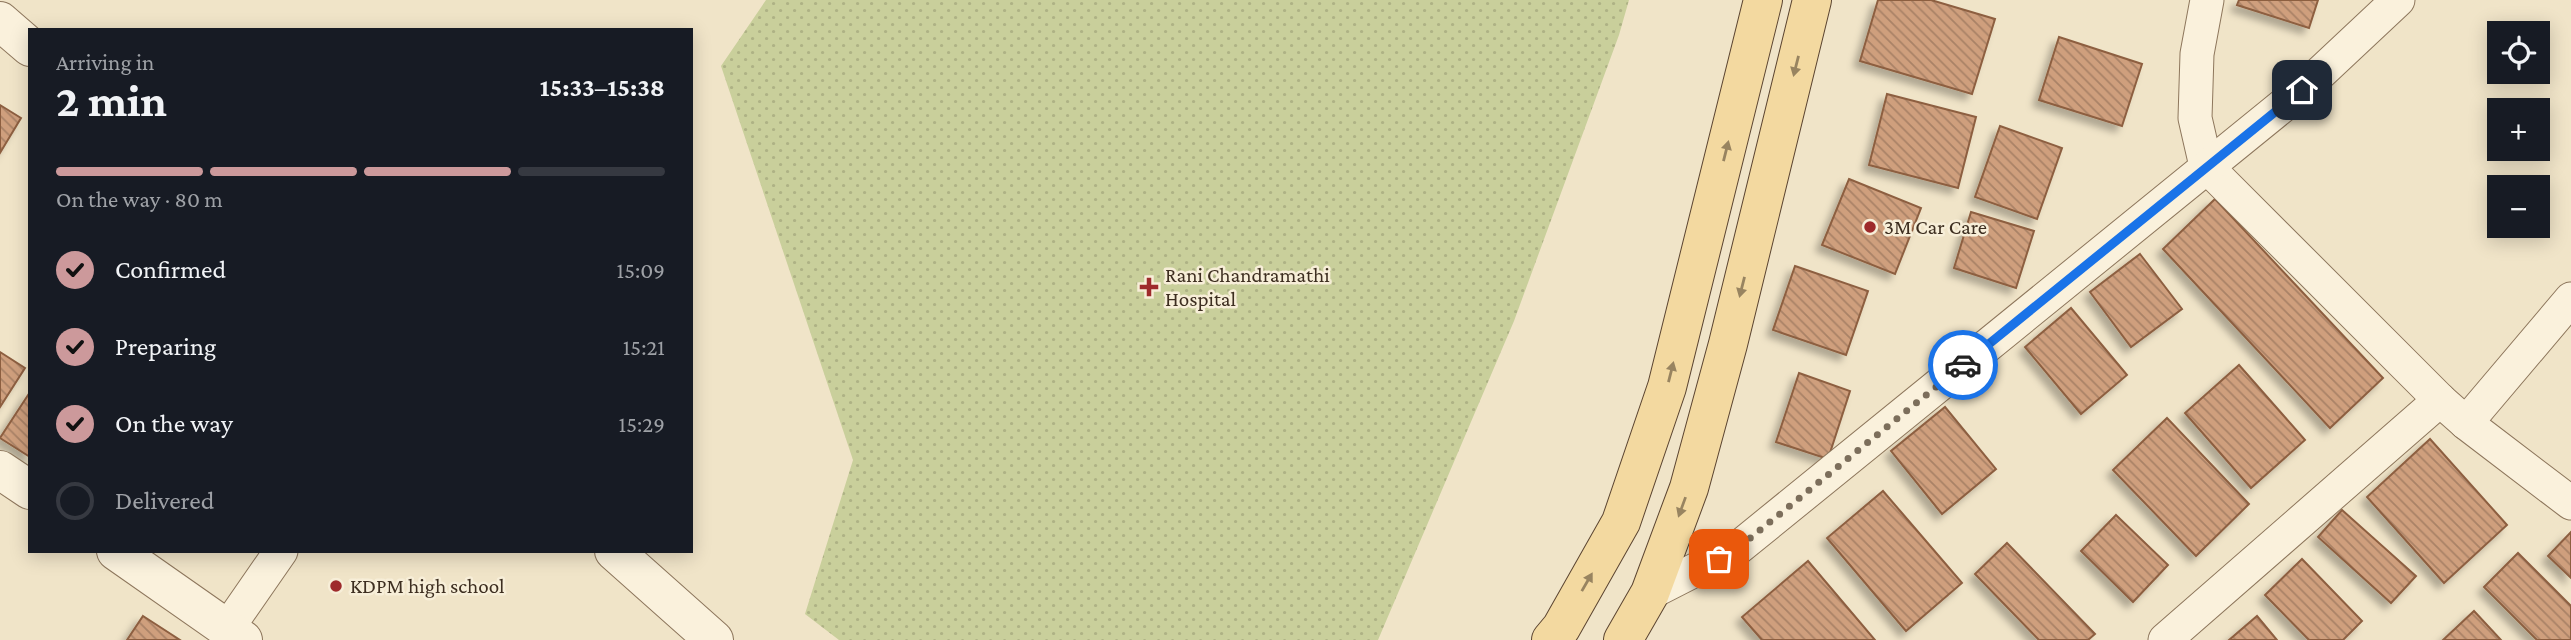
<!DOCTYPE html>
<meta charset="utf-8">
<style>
body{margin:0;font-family:"Crimson Pro",serif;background:#20242c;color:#f1f3f6;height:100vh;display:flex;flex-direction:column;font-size:26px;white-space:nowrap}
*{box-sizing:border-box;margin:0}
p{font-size:23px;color:#9ea1a6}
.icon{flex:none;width:38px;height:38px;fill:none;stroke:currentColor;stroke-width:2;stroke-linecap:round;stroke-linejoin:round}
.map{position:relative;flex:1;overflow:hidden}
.panel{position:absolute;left:28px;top:28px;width:665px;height:525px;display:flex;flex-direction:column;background:#171b24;border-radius:0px;box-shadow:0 4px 18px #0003}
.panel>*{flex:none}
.tools{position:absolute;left:2487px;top:21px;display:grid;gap:14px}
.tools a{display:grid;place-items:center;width:63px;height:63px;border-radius:0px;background:#171b24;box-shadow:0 4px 18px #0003;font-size:35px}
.pin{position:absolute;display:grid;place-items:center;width:60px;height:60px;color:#fff;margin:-30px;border-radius:14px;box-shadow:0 4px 10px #0006}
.courier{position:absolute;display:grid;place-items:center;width:70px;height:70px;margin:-35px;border:5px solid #1a73e8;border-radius:50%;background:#fff;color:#222;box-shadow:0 2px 9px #0007}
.overview em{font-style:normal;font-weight:700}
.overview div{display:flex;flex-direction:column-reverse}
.overview{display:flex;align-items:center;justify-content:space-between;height:119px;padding:0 28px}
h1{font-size:46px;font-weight:700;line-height:52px}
.bar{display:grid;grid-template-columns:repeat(4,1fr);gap:10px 7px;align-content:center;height:84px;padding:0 28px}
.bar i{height:9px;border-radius:5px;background:#363941}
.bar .selected{background:#cc999b}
.bar p{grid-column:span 4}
ol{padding:0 28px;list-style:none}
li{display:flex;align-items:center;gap:21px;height:77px}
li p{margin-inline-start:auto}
li .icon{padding:7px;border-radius:50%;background:#cc999b;color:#111;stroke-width:4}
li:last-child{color:#9ea1a6}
li i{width:38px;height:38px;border:4px solid #363941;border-radius:50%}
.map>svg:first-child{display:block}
</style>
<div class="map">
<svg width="2571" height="640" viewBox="0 0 2571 640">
<defs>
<pattern id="grass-dots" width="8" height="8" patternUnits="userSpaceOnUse" patternTransform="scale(1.75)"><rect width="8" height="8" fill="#c9cf9b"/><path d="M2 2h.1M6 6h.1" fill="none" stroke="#aeb285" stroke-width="1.8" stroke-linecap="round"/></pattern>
<pattern id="building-back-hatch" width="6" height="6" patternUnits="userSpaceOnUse" patternTransform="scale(1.75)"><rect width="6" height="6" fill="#cf9f7d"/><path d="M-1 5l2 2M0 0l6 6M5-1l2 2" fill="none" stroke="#a98266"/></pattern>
<filter id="shadow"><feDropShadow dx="-6" dy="6" stdDeviation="3.5" flood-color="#0004"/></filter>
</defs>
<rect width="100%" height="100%" fill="#f0e4c8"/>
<path fill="url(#grass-dots)" d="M 766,0 L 1629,0 L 1619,35 L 1514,321 L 1378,640 L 839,640 L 805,614 L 853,460 L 721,66 Z"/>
<g fill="url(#building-back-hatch)" stroke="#8d5f41" stroke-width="2" filter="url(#shadow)">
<path d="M 1878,0 L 1931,0 L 1995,19 L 1972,94 L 1860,61 Z"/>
<path d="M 2239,0 L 2318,0 L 2309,28 L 2237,5 Z"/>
<path d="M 2059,37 L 2142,64 L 2122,126 L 2039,100 Z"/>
<path d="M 1887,94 L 1976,117 L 1958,188 L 1869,165 Z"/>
<path d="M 0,105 L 21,118 L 0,153 Z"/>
<path d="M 2000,126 L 2062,148 L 2037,219 L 1975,197 Z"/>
<path d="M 1849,179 L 1921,208 L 1895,274 L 1822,245 Z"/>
<path d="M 2215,199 L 2383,378 L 2330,428 L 2163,249 Z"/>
<path d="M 1971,212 L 2034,231 L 2016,288 L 1954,268 Z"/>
<path d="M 2140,254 L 2182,309 L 2131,347 L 2090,292 Z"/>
<path d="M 1795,266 L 1868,291 L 1846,355 L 1773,330 Z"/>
<path d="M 2071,308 L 2127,375 L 2081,414 L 2025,347 Z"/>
<path d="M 0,352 L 25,368 L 0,407 Z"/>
<path d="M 2239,365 L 2305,440 L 2251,488 L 2185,413 Z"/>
<path d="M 1799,373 L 1850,391 L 1828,459 L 1776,442 Z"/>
<path d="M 30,392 L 30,457 L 0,438 Z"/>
<path d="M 1945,407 L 1996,469 L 1942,514 L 1891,451 Z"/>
<path d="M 2167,418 L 2249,504 L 2196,556 L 2113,470 Z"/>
<path d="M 2430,439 L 2507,525 L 2444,583 L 2367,497 Z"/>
<path d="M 1883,491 L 1962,583 L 1906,631 L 1827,538 Z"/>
<path d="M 2342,510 L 2416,576 L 2391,603 L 2318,537 Z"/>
<path d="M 2116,515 L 2168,565 L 2133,602 L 2081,551 Z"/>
<path d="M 2571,532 L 2571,578 L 2548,556 Z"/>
<path d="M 2007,543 L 2095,634 L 2088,640 L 2039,640 L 1975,574 Z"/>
<path d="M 2518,553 L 2571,606 L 2571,640 L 2537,640 L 2484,587 Z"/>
<path d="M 2302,559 L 2362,621 L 2343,640 L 2309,640 L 2265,595 Z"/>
<path d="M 1808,561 L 1875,640 L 1762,640 L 1742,617 Z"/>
<path d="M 2474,611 L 2501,640 L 2443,640 Z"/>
<path d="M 143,616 L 180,640 L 127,640 Z"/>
<path d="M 2257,616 L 2277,640 L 2229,640 Z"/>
</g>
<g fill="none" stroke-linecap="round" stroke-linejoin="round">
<defs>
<g id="minor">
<path d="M 2207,0 L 2197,54 L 2195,118 L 2206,166 L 2440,400 L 2466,423 L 2571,503"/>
<path d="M 2466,423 L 2571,299"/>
<path d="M 1650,593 L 1738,548 L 2302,90 L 2398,0"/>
<path d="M 227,629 L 281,551"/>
<path d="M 2165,640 L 2440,400"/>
</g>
<g id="tertiary">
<path d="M 0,21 L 30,47"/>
<path d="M 0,470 L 30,490"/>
<path d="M 116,551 L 243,640"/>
<path d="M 614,551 L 714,640"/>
</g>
<g id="primary">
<path d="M 1551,640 L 1561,628 L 1621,522 L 1667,387 L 1763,0"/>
<path d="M 1623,640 L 1650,593 L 1689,488 L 1728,344 L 1812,0"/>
</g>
</defs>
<use href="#minor" stroke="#8d765c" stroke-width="35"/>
<use href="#tertiary" stroke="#8d765c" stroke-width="40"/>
<use href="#primary" stroke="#5b4430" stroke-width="40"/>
<use href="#minor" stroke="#faf1dc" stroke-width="33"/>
<use href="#tertiary" stroke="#faf1dc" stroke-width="38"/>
<use href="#primary" stroke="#f3d9a0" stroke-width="38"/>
</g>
<defs><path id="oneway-solid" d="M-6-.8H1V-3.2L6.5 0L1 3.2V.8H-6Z" transform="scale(1.75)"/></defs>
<g fill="#988460">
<use href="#oneway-solid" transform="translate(1796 66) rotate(104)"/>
<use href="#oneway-solid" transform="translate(1726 151) rotate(-76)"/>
<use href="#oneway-solid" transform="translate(1742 287) rotate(104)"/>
<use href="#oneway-solid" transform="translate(1671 372) rotate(-76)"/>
<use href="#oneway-solid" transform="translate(1682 507) rotate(110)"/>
<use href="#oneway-solid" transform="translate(1587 582) rotate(-60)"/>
</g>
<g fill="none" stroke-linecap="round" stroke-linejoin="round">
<path stroke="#7c6e5b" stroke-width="7" stroke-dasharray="0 12.6" d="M 1719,559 L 1738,548 L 1963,365"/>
<path stroke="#1a73e8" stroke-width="9" d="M 1963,365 L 2302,90"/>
</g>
<g fill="#9e2a2b" stroke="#f7eed8" stroke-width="2.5">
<circle cx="1870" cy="227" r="7"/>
<path d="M1145.5 276.5h7v7h7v7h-7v7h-7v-7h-7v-7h7z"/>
<circle cx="336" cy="586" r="7"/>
</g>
<g text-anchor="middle" stroke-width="5" stroke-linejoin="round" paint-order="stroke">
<g font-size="21" fill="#3d2e20" stroke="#f7eed8" text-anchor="start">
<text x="1884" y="234">3M Car Care</text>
<text x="1165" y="282">Rani Chandramathi<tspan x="1165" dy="24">Hospital</tspan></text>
<text x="350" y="593">KDPM high school</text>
</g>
</g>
</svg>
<div class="tools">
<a><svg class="icon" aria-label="locate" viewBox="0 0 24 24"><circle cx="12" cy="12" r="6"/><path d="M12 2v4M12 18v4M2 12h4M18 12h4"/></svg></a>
<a>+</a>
<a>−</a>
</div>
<div class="pin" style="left:1719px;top:559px;background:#ea580c"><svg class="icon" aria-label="bag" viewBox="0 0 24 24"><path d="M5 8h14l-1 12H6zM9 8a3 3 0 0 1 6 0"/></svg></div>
<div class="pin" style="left:2302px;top:90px;background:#1f2937"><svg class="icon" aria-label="home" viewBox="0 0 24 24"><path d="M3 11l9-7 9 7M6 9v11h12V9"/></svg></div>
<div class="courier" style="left:1963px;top:365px"><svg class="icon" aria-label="car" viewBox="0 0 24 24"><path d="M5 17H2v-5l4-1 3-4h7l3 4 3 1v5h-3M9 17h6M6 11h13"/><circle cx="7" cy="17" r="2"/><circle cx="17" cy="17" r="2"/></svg></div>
<section class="panel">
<div class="overview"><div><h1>2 min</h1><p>Arriving in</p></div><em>15:33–15:38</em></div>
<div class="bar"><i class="selected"></i><i class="selected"></i><i class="selected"></i><i></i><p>On the way · 80 m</p></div>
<ol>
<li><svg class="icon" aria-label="check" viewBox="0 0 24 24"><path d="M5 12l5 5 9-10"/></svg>Confirmed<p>15:09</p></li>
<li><svg class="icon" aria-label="check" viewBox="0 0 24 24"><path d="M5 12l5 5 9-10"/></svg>Preparing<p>15:21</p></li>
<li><svg class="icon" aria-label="check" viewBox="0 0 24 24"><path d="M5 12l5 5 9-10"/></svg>On the way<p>15:29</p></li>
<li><i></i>Delivered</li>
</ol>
</section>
</div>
